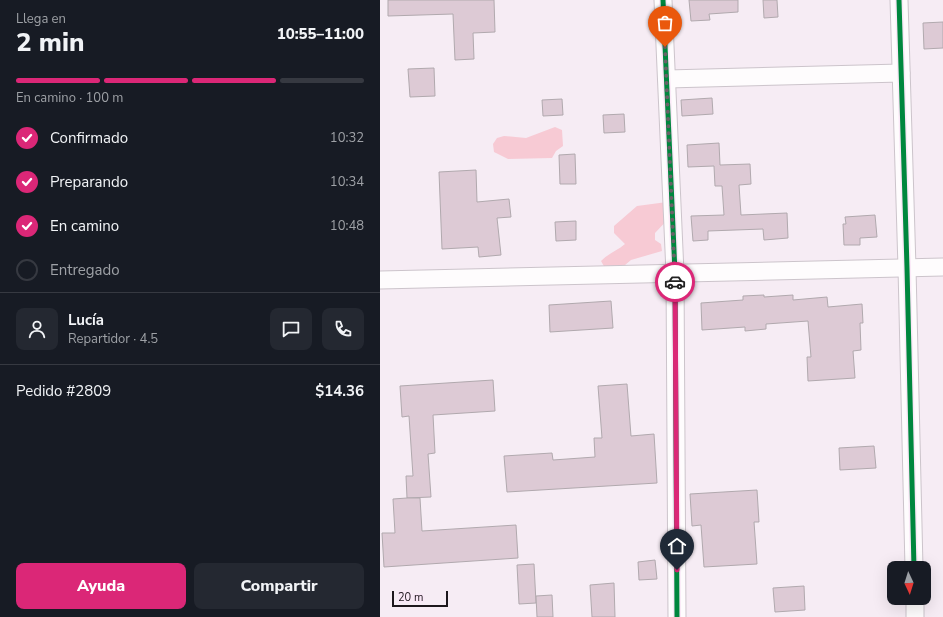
<!DOCTYPE html>
<html lang="es">
<meta charset="utf-8">
<style>
body{margin:0;font-family:"Nunito Sans",sans-serif;background:#242831;color:#f1f3f6;height:100vh;display:flex;flex-direction:column;font-size:15px;white-space:nowrap}
*{box-sizing:border-box;margin:0}
p{font-size:13px;color:#9ea1a6}
.icon{flex:none;width:22px;height:22px;fill:none;stroke:currentColor;stroke-width:2;stroke-linecap:round;stroke-linejoin:round}
.map{position:relative;flex:1;overflow:hidden}
.panel{display:flex;flex-direction:column;background:#171b24;width:380px}
.panel>*{flex:none}
.needle{width:26px;rotate:176deg}
.tools{position:absolute;left:507px;top:561px;display:grid;gap:8px}
.tools a{display:grid;place-items:center;width:44px;height:44px;border-radius:8px;background:#171b24;box-shadow:0 4px 16px #0002;font-size:20px}
.scale{position:absolute;left:12px;bottom:10px;width:56px;box-sizing:border-box;padding-left:4px;border:2px solid #1d171c;border-top:0;font-size:11px;line-height:14px;white-space:nowrap;color:#1d171c;-webkit-text-stroke:3px #fae8f7;paint-order:stroke}
.pin{position:absolute;display:grid;place-items:center;width:34px;height:34px;color:#fff;margin:-41px -17px;border-radius:50% 50% 50% 0;rotate:-45deg;box-shadow:0 0 4px #0007}
.pin .icon{rotate:45deg}
.courier{position:absolute;display:grid;place-items:center;width:40px;height:40px;margin:-20px;border:3px solid #db2777;border-radius:50%;background:#fff;color:#222;box-shadow:0 1px 5px #0007}
.overview em{font-style:normal;font-weight:800}
.overview div{display:flex;flex-direction:column-reverse}
.overview{display:flex;align-items:center;justify-content:space-between;height:68px;padding:0 16px}
h1{font-size:26px;font-weight:800;line-height:30px}
.bar{display:grid;grid-template-columns:repeat(4,1fr);gap:6px 4px;align-content:center;height:48px;padding:0 16px}
.bar i{height:5px;border-radius:3px;background:#363941}
.bar .current{background:#db2777}
.bar p{grid-column:span 4}
.line{display:flex;align-items:center;gap:10px;padding:0 16px;border-top:1px solid #363941}
.line div{flex:1}
.round{display:grid;place-items:center;flex:none;width:42px;height:42px;border-radius:8px;background:#242831}
ol{padding:0 16px;list-style:none}
li{display:flex;align-items:center;gap:12px;height:44px}
li p{margin-inline-start:auto}
li .icon{padding:4px;border-radius:50%;background:#db2777;color:#fff;stroke-width:4}
li:last-child{color:#9ea1a6}
li i{width:22px;height:22px;border:2px solid #363941;border-radius:50%}
.primary-button{display:flex;gap:8px;margin-top:auto;padding:8px 16px}
.primary-button a{flex:1;height:46px;border-radius:8px;background:#db2777;color:#fff;font-size:16px;font-weight:800;line-height:46px;text-align:center}
.primary-button a+a{background:#242831;color:#f1f3f6}
main{display:flex;flex:1;min-height:0}
.map>svg:first-child{display:block}
</style>
<main>
<section class="panel">
<div class="overview"><div><h1>2 min</h1><p>Llega en</p></div><em>10:55–11:00</em></div>
<div class="bar"><i class="current"></i><i class="current"></i><i class="current"></i><i></i><p>En camino · 100 m</p></div>
<ol>
<li><svg class="icon" aria-label="check" viewBox="0 0 24 24"><path d="M5 12l5 5 9-10"/></svg>Confirmado<p>10:32</p></li>
<li><svg class="icon" aria-label="check" viewBox="0 0 24 24"><path d="M5 12l5 5 9-10"/></svg>Preparando<p>10:34</p></li>
<li><svg class="icon" aria-label="check" viewBox="0 0 24 24"><path d="M5 12l5 5 9-10"/></svg>En camino<p>10:48</p></li>
<li><i></i>Entregado</li>
</ol>
<div class="line" style="height:72px"><a class="round"><svg class="icon" aria-label="person" viewBox="0 0 24 24"><circle cx="12" cy="8" r="4"/><path d="M4 21q1-7 8-7t8 7"/></svg></a><div><b>Lucía</b><p>Repartidor · 4.5</p></div><a class="round"><svg class="icon" aria-label="chat" viewBox="0 0 24 24"><path d="M4 5h16v11H9l-5 4z"/></svg></a><a class="round"><svg class="icon" aria-label="phone" viewBox="0 0 24 24"><path d="M5 4h4l2 5-3 2q2 4 5 5l2-3 5 2v4C11 20 4 13 5 4z"/></svg></a></div>
<div class="line" style="height:52px"><div>Pedido #2809</div><b>$14.36</b></div>
<div class="primary-button"><a>Ayuda</a><a>Compartir</a></div>
</section>
<div class="map">
<svg width="563" height="617" viewBox="0 0 563 617">
<rect width="100%" height="100%" fill="#f6ecf4"/>
<g fill="#f7cad4">
<path d="M 175,127 L 182,130 L 183,146 L 176,151 L 172,158 L 128,159 L 114,152 L 113,144 L 117,138 L 124,136 L 146,138 Z"/>
<path d="M 287,202 L 291,216 L 275,233 L 275,240 L 281,244 L 282,251 L 251,260 L 245,265 L 225,268 L 221,261 C 229,253 237,251 245,244 L 234,233 L 234,226 L 257,206 Z"/>
</g>
<g fill="#ddcad5" stroke="#b1a9ae">
<path d="M 8,0 L 114,0 L 115,32 L 93,33 L 94,59 L 75,60 L 73,14 L 8,16 Z"/>
<path d="M 309,0 L 358,0 L 358,12 L 329,14 L 330,20 L 311,21 Z"/>
<path d="M 383,0 L 397,0 L 398,17 L 384,18 Z"/>
<path d="M 563,22 L 563,48 L 544,49 L 543,23 Z"/>
<path d="M 54,68 L 55,96 L 30,97 L 28,69 Z"/>
<path d="M 332,98 L 333,114 L 302,116 L 301,100 Z"/>
<path d="M 182,99 L 183,115 L 163,116 L 162,100 Z"/>
<path d="M 244,114 L 245,132 L 224,133 L 223,115 Z"/>
<path d="M 339,143 L 340,165 L 370,164 L 371,184 L 359,185 L 361,215 L 407,213 L 408,238 L 384,240 L 383,229 L 328,231 L 328,240 L 313,241 L 311,216 L 344,215 L 342,186 L 335,186 L 334,166 L 308,167 L 307,145 Z"/>
<path d="M 195,154 L 196,184 L 180,184 L 179,155 Z"/>
<path d="M 96,170 L 97,202 L 129,199 L 131,217 L 117,218 L 121,255 L 99,257 L 98,247 L 62,249 L 59,172 Z"/>
<path d="M 495,215 L 497,237 L 480,238 L 480,245 L 464,245 L 463,224 L 466,224 L 465,217 Z"/>
<path d="M 196,221 L 196,240 L 176,241 L 175,222 Z"/>
<path d="M 384,295 L 384,297 L 413,295 L 413,300 L 447,297 L 448,307 L 482,304 L 483,323 L 480,323 L 481,350 L 473,351 L 475,378 L 428,381 L 427,357 L 431,357 L 428,321 L 386,324 L 386,329 L 365,331 L 365,327 L 322,330 L 321,303 L 363,300 L 363,296 Z"/>
<path d="M 231,301 L 233,328 L 170,332 L 169,305 Z"/>
<path d="M 113,380 L 115,411 L 53,415 L 55,453 L 48,454 L 51,497 L 27,498 L 26,476 L 33,476 L 29,416 L 22,417 L 20,386 Z"/>
<path d="M 247,384 L 251,436 L 274,434 L 277,483 L 127,492 L 124,456 L 172,453 L 173,460 L 215,457 L 214,438 L 222,438 L 218,386 Z"/>
<path d="M 494,446 L 496,468 L 460,470 L 459,448 Z"/>
<path d="M 377,490 L 379,522 L 374,522 L 377,564 L 324,567 L 321,525 L 312,526 L 310,494 Z"/>
<path d="M 27,498 L 40,498 L 42,531 L 136,525 L 138,558 L 4,567 L 2,533 L 15,533 L 13,499 Z"/>
<path d="M 275,560 L 277,579 L 259,580 L 258,562 Z"/>
<path d="M 154,564 L 156,603 L 139,604 L 137,565 Z"/>
<path d="M 234,583 L 235,617 L 212,617 L 210,585 Z"/>
<path d="M 424,586 L 425,610 L 395,612 L 393,588 Z"/>
<path d="M 172,595 L 173,617 L 157,617 L 156,596 Z"/>
</g>
<g fill="none" stroke-linecap="round" stroke-linejoin="round">
<defs>
<g id="street">
<path d="M 283,0 L 295,273 L 297,617"/>
<path d="M 519,0 L 527,268 L 534,568"/>
<path d="M 287,79 L 521,73"/>
<path d="M 0,280 L 563,267"/>
<path d="M 535,598 L 535,617"/>
</g>
</defs>
<use href="#street" stroke="#ccc4cb" stroke-width="19"/>
<use href="#street" stroke="#fefcfd" stroke-width="17"/>
<defs>
<g id="cycleway">
<path d="M 283,0 L 295,273 L 297,617"/>
<path d="M 519,0 L 527,268 L 534,568"/>
</g>
</defs>
<use href="#cycleway" stroke="#fae8f7" stroke-width="8"/>
<use href="#cycleway" stroke="#00873e" stroke-width="5"/>
</g>
<g fill="none" stroke-linecap="round" stroke-linejoin="round">
<path stroke="#696268" stroke-width="4" stroke-dasharray="0 7.2" d="M 285,47 L 295,282"/>
<path stroke="#db2777" stroke-width="5" d="M 295,282 L 297,570"/>
</g>
</svg>
<div class="tools">
<a><svg class="needle" viewBox="-14 -14 28 28"><path d="M0-13l5 13h-10z" fill="#e53935"/><path d="M0 13l5-13h-10z" fill="#9ea1a6"/></svg></a>
</div>
<div class="scale">20 m</div>
<div class="pin" style="left:285px;top:47px;background:#ea580c"><svg class="icon" aria-label="bag" viewBox="0 0 24 24"><path d="M5 8h14l-1 12H6zM9 8a3 3 0 0 1 6 0"/></svg></div>
<div class="pin" style="left:297px;top:570px;background:#1f2937"><svg class="icon" aria-label="home" viewBox="0 0 24 24"><path d="M3 11l9-7 9 7M6 9v11h12V9"/></svg></div>
<div class="courier" style="left:295px;top:282px"><svg class="icon" aria-label="car" viewBox="0 0 24 24"><path d="M5 17H2v-5l4-1 3-4h7l3 4 3 1v5h-3M9 17h6M6 11h13"/><circle cx="7" cy="17" r="2"/><circle cx="17" cy="17" r="2"/></svg></div>
</div>
</main>
